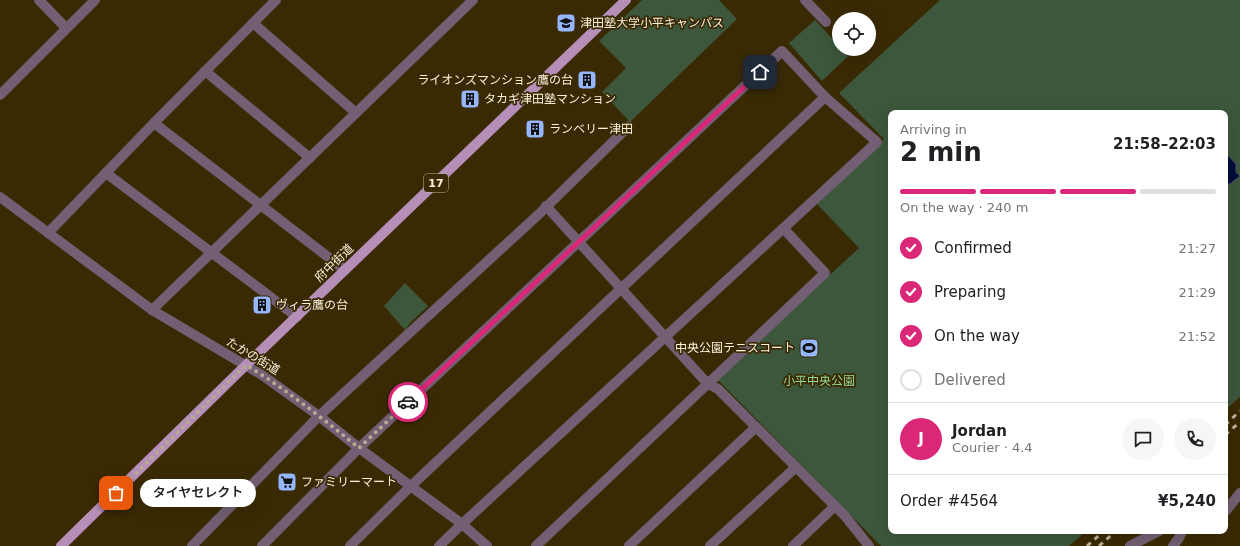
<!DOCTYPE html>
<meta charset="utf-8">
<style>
body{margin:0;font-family:"DejaVu Sans","Noto Sans JP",sans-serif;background:#f6f6f6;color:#202124;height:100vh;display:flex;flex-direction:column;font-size:15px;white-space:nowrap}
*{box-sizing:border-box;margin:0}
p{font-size:13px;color:#757577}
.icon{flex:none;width:22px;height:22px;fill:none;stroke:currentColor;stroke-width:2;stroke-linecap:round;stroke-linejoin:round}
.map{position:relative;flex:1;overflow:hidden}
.sheet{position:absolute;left:888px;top:110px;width:340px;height:424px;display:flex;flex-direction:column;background:#fff;border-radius:8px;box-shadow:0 4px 16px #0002}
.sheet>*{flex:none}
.tools{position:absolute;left:832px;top:12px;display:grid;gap:8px}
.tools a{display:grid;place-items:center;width:44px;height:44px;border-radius:50%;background:#fff;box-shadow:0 4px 16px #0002;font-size:20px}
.pin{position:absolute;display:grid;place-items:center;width:34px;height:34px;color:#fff;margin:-17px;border-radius:8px;box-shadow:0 2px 6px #0006}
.courier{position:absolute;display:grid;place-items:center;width:40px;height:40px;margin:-20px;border:3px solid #db2777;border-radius:50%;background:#fff;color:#222;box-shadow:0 1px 5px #0007}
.bubble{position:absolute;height:28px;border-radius:14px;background:#fff;box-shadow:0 4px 16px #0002;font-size:13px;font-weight:600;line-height:28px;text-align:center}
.headline em{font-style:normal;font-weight:600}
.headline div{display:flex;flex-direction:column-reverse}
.headline{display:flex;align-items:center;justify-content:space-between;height:68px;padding:0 12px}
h1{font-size:26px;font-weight:600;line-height:30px}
.bar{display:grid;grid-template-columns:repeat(4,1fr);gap:6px 4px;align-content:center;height:48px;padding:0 12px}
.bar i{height:5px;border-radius:3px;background:#e0e0e0}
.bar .selected{background:#db2777}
.bar p{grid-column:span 4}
.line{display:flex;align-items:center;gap:10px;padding:0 12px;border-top:1px solid #e0e0e0}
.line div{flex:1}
.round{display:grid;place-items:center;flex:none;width:42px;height:42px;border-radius:21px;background:#f6f6f6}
ol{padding:0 12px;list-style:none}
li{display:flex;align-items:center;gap:12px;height:44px}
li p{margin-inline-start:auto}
li .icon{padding:4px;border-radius:50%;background:#db2777;color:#fff;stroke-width:4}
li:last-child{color:#757577}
li i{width:22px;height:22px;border:2px solid #e0e0e0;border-radius:50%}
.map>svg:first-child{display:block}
</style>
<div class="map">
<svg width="1240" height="546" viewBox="0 0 1240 546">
<rect width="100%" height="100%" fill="#3a2a04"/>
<g fill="#3c573c">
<path d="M 642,0 L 719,0 L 737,19 L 630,122 L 602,92 L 626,68 L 599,41 Z"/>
<path d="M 940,0 L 1240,0 L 1240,397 L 1225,410 L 1225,113 L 891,113 L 891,531 L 1086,531 L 1069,546 L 881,546 L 717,379 L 859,248 L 817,204 L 884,139 L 839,93 Z"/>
<path d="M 815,20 L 839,46 L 839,49 L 841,49 L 848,56 L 822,81 L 789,43 Z"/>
<path d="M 405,283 L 428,306 L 411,322 L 405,330 L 384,306 Z"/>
</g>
<path fill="#020c36" stroke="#4c5068" d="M 1225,152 L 1236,164 L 1236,172 L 1240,176 L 1230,184 L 1225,184 Z"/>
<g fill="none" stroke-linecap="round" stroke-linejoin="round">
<g stroke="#725f73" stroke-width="10">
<path d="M 39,0 L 66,28"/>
<path d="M 805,0 L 826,22"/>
<path d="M 253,23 L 356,113"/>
<path d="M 205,71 L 310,158"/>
<path d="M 0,95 L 95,0"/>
<path d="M 154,123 L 345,270"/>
<path d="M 106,173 L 297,317"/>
<path d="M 546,206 L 707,383 L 718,389 L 845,516 L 869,546"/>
<path d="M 48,233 L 154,123 L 276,0"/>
<path d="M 152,310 L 473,0"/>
<path d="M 1225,512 L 1240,493"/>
<path d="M 192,546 L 319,416 L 539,214 L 629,126"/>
<path d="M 262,546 L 359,448 L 782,51 L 825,97 L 877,142 L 462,524 L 439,546"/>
<path d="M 350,546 L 411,486 L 825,97"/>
<path d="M 536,546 L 825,273 L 784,229"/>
<path d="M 629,546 L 756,427"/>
<path d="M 710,546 L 796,467"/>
<path d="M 793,546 L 835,506"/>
<path d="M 1130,546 L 1159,531"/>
<path d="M 1173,546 L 1179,538 L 1182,531"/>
</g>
<path stroke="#725f73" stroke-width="10" d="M 0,197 L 152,310 L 262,375 L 319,416 L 359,448 L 462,524 L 487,546"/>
<path stroke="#b68fb8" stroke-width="10" d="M 61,546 L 246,365 L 626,0"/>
<g stroke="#beb299" stroke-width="3" stroke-dasharray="5 5" stroke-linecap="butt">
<path d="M 1225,425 L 1240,411"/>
<path d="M 1225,435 L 1240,422"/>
<path d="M 1087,546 L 1104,531"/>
<path d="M 1099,546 L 1116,531"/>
</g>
</g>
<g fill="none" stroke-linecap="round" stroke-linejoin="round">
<path stroke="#b6aa90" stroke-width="4" stroke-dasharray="0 7.2" d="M 116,493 L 246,365 C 286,389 323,419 359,448 L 408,402"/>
<path stroke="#db2777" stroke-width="5" d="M 408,402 L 760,72"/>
</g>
<defs>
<symbol id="university-square" viewBox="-11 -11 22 22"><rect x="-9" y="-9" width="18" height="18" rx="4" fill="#95b6fd" stroke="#3a2a04"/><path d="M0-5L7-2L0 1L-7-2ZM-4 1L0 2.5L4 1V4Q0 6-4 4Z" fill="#111"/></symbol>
<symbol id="building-square" viewBox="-11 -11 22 22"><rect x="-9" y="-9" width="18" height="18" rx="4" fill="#95b6fd" stroke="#3a2a04"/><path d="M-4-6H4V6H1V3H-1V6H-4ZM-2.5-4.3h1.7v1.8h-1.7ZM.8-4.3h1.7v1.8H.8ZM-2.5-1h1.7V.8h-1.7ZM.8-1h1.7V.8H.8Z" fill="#111"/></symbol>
<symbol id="stadium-square" viewBox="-11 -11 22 22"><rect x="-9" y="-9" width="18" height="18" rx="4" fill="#95b6fd" stroke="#3a2a04"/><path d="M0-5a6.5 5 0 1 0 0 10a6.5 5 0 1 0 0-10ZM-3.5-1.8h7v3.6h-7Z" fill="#111"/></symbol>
<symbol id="supermarket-square" viewBox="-11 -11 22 22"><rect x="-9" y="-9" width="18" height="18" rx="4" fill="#95b6fd" stroke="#3a2a04"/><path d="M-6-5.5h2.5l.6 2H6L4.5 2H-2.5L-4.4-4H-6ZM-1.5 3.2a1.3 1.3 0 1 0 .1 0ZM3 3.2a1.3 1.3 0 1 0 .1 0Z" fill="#111"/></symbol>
</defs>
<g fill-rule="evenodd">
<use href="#university-square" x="555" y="12" width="22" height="22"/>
<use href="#building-square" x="576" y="69" width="22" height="22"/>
<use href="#building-square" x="459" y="88" width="22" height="22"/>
<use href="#building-square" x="524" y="118" width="22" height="22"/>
<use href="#building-square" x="251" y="294" width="22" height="22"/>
<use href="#stadium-square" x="798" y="337" width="22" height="22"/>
<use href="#supermarket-square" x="276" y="471" width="22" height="22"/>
</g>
<g text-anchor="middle" stroke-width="3.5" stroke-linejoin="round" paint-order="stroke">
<rect fill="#3a2a04" stroke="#c0b49a" stroke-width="1" x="424" y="174" width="24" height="18" rx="3"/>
<g font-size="11" font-weight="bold" fill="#f9efdb">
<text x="436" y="187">17</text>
</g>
<g font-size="12" fill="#f9efdb" stroke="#3a2a04" text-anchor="start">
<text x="580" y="27">津田塾大学小平キャンパス</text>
<text x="573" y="84" text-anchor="end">ライオンズマンション鷹の台</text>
<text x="484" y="103">タカギ津田塾マンション</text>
<text x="549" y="133">ランベリー津田</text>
<text x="276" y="309">ヴィラ鷹の台</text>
<text x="795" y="352" text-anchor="end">中央公園テニスコート</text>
<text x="301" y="486">ファミリーマート</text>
</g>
<g font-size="12" fill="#f9efdb" stroke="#3a2a04">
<text transform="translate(334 263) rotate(-44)" y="4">府中街道</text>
<text transform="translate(253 356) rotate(31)" y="4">たかの街道</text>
</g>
<g font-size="12" fill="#95d996" stroke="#3a2a04">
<text x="819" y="385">小平中央公園</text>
</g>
</g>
</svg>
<div class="tools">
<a><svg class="icon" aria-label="locate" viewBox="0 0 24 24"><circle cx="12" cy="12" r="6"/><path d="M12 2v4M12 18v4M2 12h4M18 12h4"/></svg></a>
</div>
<div class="pin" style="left:116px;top:493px;background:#ea580c"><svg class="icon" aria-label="bag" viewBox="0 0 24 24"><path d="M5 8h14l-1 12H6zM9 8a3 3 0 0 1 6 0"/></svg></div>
<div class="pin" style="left:760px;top:72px;background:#1f2937"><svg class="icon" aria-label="home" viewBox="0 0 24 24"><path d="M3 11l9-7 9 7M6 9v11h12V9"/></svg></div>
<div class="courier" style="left:408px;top:402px"><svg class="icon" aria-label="car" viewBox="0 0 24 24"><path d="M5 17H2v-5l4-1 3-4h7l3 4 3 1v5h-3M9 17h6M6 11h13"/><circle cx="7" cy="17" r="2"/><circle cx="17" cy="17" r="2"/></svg></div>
<div class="bubble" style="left:140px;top:479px;width:116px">タイヤセレクト</div>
<section class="sheet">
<div class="headline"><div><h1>2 min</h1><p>Arriving in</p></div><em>21:58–22:03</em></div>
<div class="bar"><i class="selected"></i><i class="selected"></i><i class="selected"></i><i></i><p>On the way · 240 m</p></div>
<ol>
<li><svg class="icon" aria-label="check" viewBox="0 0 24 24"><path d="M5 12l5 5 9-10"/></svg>Confirmed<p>21:27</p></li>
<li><svg class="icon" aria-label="check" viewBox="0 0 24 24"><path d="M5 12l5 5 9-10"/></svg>Preparing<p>21:29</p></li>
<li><svg class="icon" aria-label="check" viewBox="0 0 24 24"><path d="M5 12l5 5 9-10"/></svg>On the way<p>21:52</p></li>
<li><i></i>Delivered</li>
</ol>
<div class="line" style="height:72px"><b class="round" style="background:#db2777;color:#fff">J</b><div><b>Jordan</b><p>Courier · 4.4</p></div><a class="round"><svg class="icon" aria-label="chat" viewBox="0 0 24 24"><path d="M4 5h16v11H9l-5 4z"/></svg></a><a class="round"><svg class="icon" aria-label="phone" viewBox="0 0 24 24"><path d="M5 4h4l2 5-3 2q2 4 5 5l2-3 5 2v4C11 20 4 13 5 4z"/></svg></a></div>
<div class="line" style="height:52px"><div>Order #4564</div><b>¥5,240</b></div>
</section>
</div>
